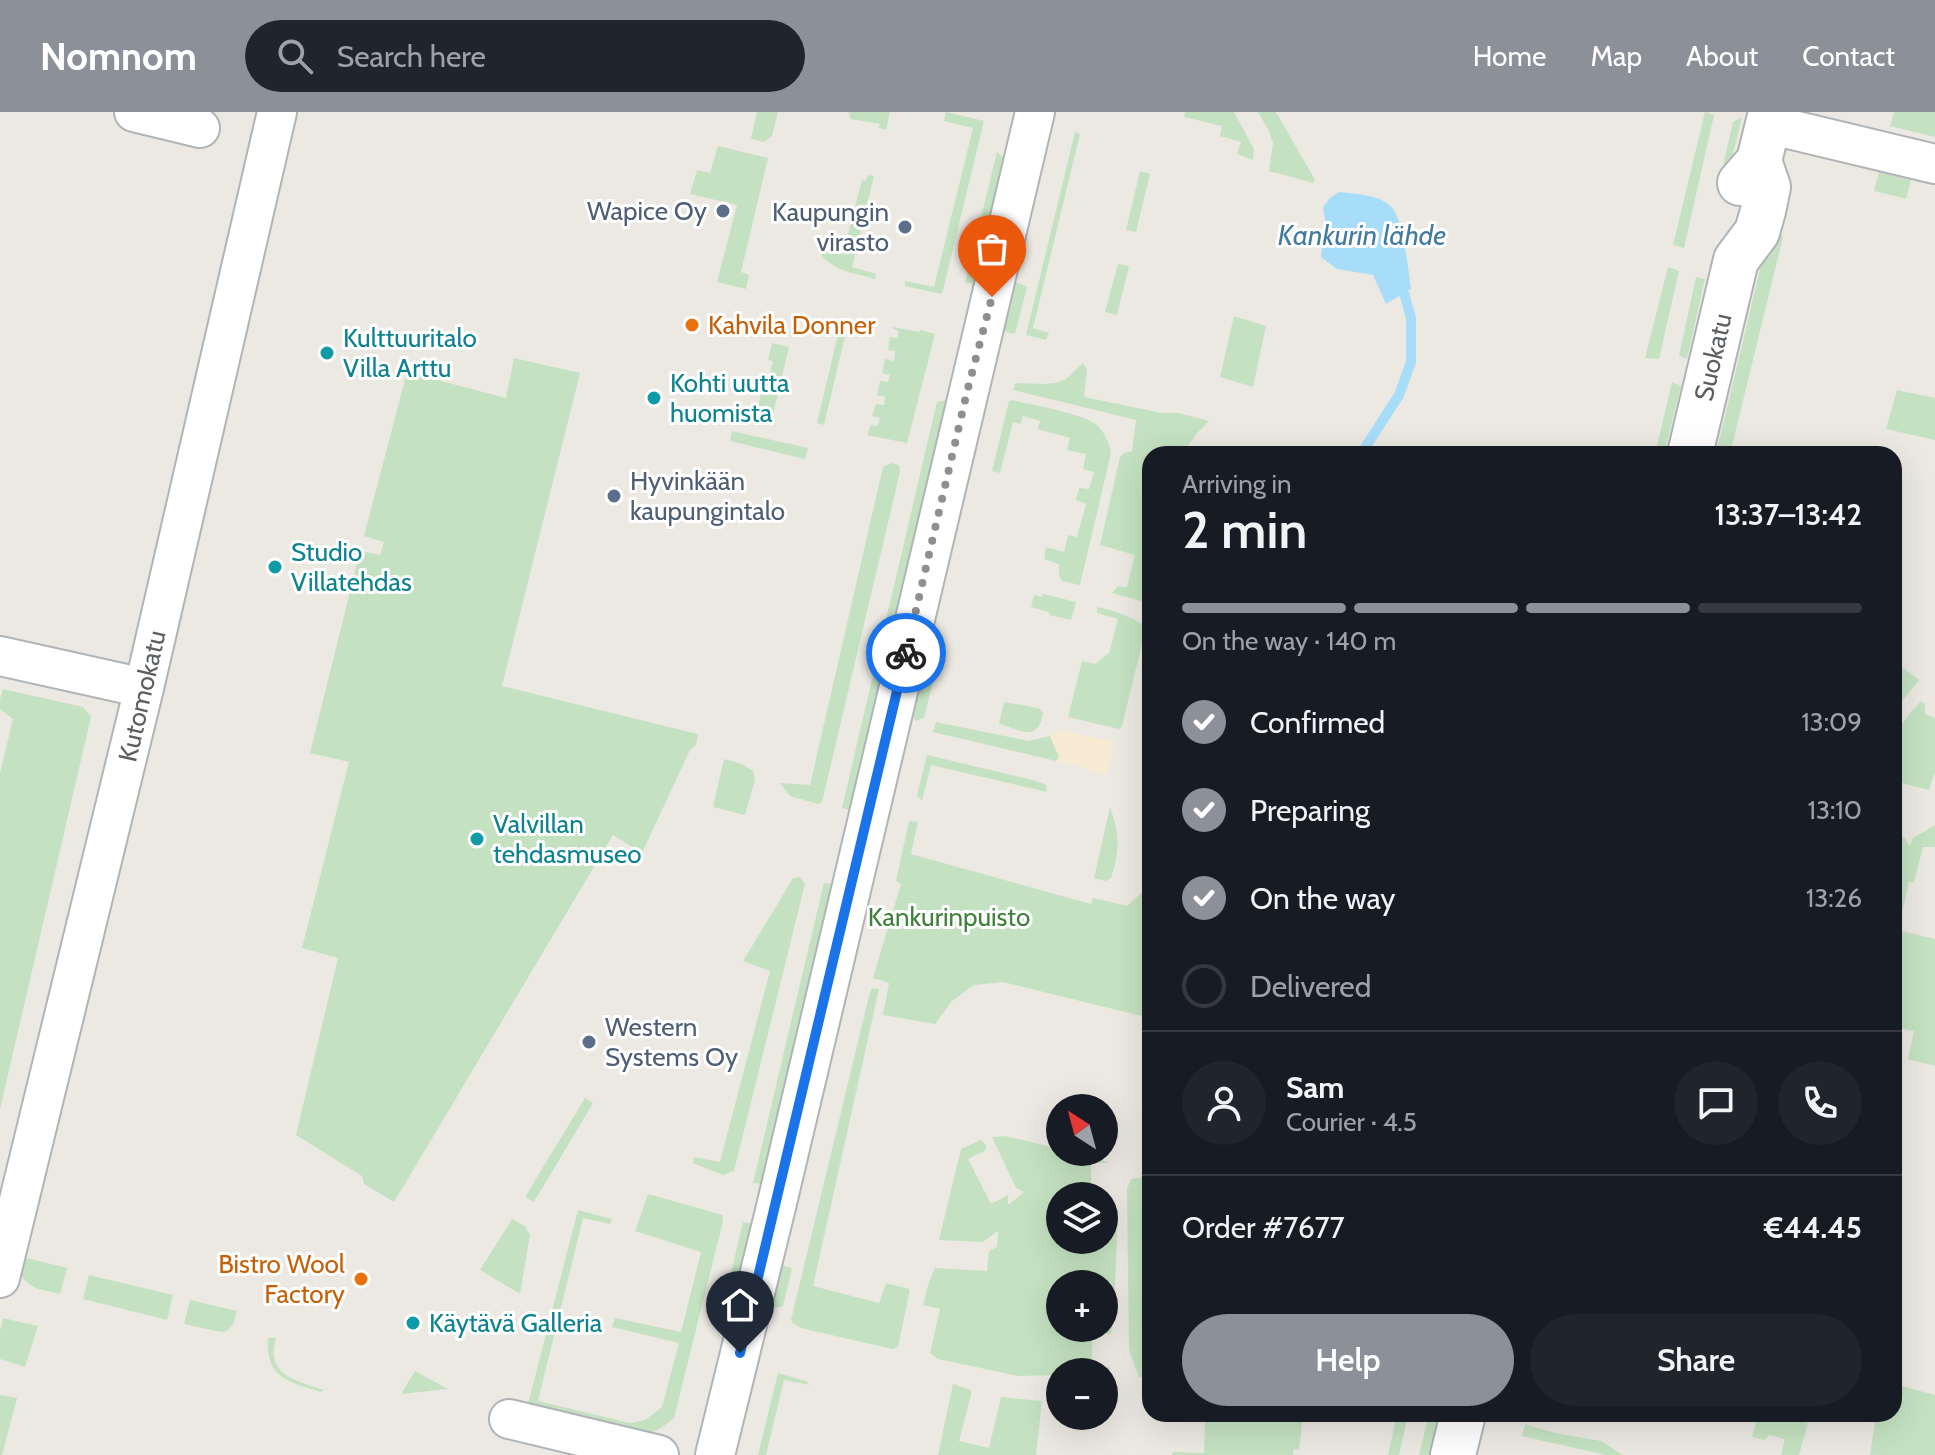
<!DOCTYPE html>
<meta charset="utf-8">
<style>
body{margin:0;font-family:Cabin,sans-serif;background:#20242c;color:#f1f3f6;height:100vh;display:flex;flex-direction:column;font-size:30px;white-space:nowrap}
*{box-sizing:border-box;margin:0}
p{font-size:26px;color:#9ea1a6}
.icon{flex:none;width:44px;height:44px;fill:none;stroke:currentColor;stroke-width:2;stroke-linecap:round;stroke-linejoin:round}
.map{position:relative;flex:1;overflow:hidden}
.details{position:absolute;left:1142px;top:334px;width:760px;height:976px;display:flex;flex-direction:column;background:#171b24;border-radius:24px;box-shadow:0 8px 32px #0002}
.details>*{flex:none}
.needle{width:52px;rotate:324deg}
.fabs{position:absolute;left:1046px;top:982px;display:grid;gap:16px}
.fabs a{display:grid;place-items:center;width:72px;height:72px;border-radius:50%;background:#171b24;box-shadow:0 8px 32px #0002;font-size:40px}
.pin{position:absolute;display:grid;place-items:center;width:68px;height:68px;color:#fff;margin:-82px -34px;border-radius:50% 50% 50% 0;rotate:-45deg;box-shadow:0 0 8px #0007}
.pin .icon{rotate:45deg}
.courier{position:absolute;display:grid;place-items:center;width:80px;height:80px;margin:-40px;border:6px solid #1a73e8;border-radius:50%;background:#fff;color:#222;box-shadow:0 2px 10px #0007}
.head em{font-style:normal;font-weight:600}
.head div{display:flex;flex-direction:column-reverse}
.head{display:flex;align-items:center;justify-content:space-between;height:136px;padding:0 40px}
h1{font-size:52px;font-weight:600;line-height:60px}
.bar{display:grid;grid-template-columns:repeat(4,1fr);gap:12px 8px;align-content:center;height:96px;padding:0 40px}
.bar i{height:10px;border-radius:6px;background:#363941}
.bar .current{background:#8c9099}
.bar p{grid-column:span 4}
.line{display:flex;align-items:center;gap:20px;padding:0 40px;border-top:2px solid #363941}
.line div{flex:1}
.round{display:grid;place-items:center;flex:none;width:84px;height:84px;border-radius:42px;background:#20242c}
ol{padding:0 40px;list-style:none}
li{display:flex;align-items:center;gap:24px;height:88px}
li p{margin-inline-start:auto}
li .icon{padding:8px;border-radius:50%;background:#8c9099;color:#fff;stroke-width:4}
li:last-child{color:#9ea1a6}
li i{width:44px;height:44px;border:4px solid #363941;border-radius:50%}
.action{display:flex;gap:16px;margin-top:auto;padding:16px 40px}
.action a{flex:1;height:92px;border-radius:48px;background:#8c9099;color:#fff;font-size:32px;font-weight:600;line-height:92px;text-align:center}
.action a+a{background:#20242c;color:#f1f3f6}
header{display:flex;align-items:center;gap:48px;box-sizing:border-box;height:112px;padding:0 40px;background:#8c9099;color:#fff}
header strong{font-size:38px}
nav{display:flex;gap:44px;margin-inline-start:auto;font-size:28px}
.search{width:560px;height:72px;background:#20242c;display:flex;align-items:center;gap:20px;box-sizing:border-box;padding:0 28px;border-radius:44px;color:#9ea1a6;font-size:30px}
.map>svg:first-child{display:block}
</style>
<header>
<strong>Nomnom</strong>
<div class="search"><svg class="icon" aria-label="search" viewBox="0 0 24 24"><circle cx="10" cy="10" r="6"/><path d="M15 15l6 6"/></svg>Search here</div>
<nav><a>Home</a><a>Map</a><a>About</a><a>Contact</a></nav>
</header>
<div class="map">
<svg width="1935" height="1343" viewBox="0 0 1935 1343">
<rect width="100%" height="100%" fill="#ece9e3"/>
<g fill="#c4e2c1" fill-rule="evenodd">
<path d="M 757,0 L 778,0 L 772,24 L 764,30 L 751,27 Z"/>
<path d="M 849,0 L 890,0 L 886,18 L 879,16 L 880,12 L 850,7 Z"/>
<path d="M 946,0 L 984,9 L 942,182 L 905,174 L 905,169 L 934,175 L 973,16 L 944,9 Z"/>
<path d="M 1185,0 L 1234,0 L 1254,37 L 1253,48 L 1237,42 L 1241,30 L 1220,24 L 1222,14 L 1184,5 Z"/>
<path d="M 1258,0 L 1276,0 L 1315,68 L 1313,71 L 1269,59 L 1273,31 L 1268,17 Z"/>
<path d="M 1705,0 L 1714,3 L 1684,136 L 1673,133 Z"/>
<path d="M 1894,0 L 1935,0 L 1935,25 L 1890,14 Z"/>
<path d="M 1742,5 L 1725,74 L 1719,72 L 1733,10 Z"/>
<path d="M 1075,20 L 1080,22 L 1033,216 L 1049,221 L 1046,228 L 1026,223 Z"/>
<path d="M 718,34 L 768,46 L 741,160 L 749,163 L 746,177 L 717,170 L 737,93 L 690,82 L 697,58 L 710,61 Z"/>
<path d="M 997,40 L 1005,47 L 975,171 L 965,171 Z"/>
<path d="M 1140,59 L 1150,62 L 1136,120 L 1126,118 Z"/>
<path d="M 1879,60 L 1911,68 L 1906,87 L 1874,79 Z"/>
<path d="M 868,63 L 874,64 L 852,155 L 876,162 L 875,167 C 854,161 827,158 818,137 L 843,142 L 862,68 L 866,69 Z"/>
<path d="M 1771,111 L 1783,125 L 1730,342 L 1716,342 Z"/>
<path d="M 1118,152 L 1129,154 L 1117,203 L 1105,200 Z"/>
<path d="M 1668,155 L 1679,159 L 1659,247 L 1645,246 Z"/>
<path d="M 1696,165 L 1705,167 L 1687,247 L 1679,244 Z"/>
<path d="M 1011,170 L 1019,171 L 1027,175 L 1015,222 L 1009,221 L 1000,216 Z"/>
<path d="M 1234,204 L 1266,214 L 1253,275 L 1220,265 Z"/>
<path d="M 893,215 L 919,220 L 921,218 L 935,222 L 907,331 L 867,323 L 871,313 L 878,314 L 880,306 L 872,304 L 876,292 L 884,293 L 885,285 L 877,283 L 880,269 L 888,270 L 890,263 L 882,261 L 885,247 L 894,249 L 895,239 L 888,238 L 890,225 L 897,226 L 899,219 L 893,217 Z"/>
<path d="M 838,222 L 845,224 L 824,313 L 817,311 Z"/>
<path d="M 772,231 L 789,235 L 773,302 L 757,298 L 762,278 L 766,278 L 773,249 L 768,248 Z"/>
<path d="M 514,246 L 580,261 L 502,574 L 698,622 L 696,633 L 690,638 L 642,741 L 613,723 L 394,1090 L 364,1072 L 362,1064 L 296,1023 L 338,846 L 302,836 L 349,650 L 310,641 L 360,439 L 380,443 L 384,430 L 364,424 L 407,260 L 506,286 Z"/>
<path d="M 1083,251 L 1087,258 L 1084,285 L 1162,301 L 1179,301 L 1209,309 L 1198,320 L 1182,342 L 1150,342 L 1150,473 L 1145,490 L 1112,481 L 1118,474 L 1127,475 L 1135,443 L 1100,433 L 1120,345 L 1124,341 L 1132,339 L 1136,308 L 1013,278 L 1015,272 L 1018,271 L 1044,272 L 1055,271 L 1065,268 Z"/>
<path d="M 1672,270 L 1681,274 L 1664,342 L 1655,342 Z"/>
<path d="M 1897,278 L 1935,286 L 1935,328 L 1886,317 Z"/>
<path d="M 947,288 L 849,698 L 842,696 L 937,290 Z"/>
<path d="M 1012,288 C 1033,293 1082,301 1097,313 C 1105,321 1109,330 1111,341 L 1080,473 L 1062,469 L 1059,464 L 1059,452 L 1044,447 L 1046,435 L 1064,440 L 1068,423 L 1077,425 L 1086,392 L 1076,388 L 1079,376 L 1089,377 L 1094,360 L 1083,357 L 1086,342 L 1067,338 L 1070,326 L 1038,317 L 1040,309 L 1023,304 L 1021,312 L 1013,310 L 1000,361 L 992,359 L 1009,289 Z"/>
<path d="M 732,319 L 808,336 L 805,347 L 730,329 Z"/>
<path d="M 891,351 L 899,353 L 900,360 L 822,690 L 818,692 L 790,684 L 780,671 L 810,673 L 883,355 Z"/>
<path d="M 1043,482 L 1076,490 L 1071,508 L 1049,503 L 1049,500 L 1031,495 L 1034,483 L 1041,485 Z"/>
<path d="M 1097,495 C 1115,499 1131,504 1146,515 L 1122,614 L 1119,617 L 1068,605 L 1082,549 L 1095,552 L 1109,541 L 1118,507 L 1097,501 Z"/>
<path d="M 1894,549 L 1919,568 L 1894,599 Z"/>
<path d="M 919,561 L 934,565 L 924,606 L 915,609 L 911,598 Z"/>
<path d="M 3,577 L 83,595 L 91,605 L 0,997 L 0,661 L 13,607 L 0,597 L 0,587 Z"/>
<path d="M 1921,589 L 1925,592 L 1925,602 L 1935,606 L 1935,660 L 1929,678 L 1894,669 C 1894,628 1891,620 1921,589 Z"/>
<path d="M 1004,590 L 1038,596 L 1043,600 C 1039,631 1021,618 999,612 Z"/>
<path d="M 936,610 L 1029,629 L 1050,624 L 1059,645 L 1056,649 L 933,620 Z"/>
<path d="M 927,643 L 1033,668 L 1046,673 L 1047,680 L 931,653 L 922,689 L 917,683 Z"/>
<path d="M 724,647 L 742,652 L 753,659 L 755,668 L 745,703 L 713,695 Z"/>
<path d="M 1110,695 C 1120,724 1120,737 1111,766 L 1105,769 L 1094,766 Z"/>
<path d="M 909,709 L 918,710 L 911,742 L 1091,792 L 1093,786 L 1127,794 L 1150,773 L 1150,906 L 1003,870 L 974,873 L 952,889 L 935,912 L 883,903 L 889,871 L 873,866 L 901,772 L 896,769 Z"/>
<path d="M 1935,713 L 1935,735 L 1923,735 L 1914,770 L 1909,770 L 1898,818 L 1935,827 L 1935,954 L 1908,947 L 1914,919 L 1899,916 L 1894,935 L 1894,722 L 1904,725 L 1910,734 L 1913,726 Z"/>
<path d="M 800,765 L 805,772 L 734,1059 L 723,1063 L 693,1051 L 694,1045 L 720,1050 L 770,859 L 743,849 L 793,766 Z"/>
<path d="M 824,771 L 832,772 L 762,1072 L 753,1071 Z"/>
<path d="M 872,876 L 879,877 L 813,1174 L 879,1191 L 886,1171 L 910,1177 L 898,1235 L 892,1237 L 801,1216 L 794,1212 L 791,1208 L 869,884 Z"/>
<path d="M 585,986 L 593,991 L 534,1090 L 525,1085 Z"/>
<path d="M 1005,1024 L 1060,1037 L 1060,1040 L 1071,1040 L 1111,1051 L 1091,1051 L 1091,1084 L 1060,1084 L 1060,1128 L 1087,1128 L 1087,1132 L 1104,1132 L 1104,1105 L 1108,1105 L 1109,1094 L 1118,1097 L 1114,1200 L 1111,1222 L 1092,1222 L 1092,1254 L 1110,1255 L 1110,1262 L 1104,1263 L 1104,1260 L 1060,1260 L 1060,1263 L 1018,1264 L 938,1247 L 930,1241 L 940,1197 L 923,1193 L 929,1170 L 935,1156 L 987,1159 L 989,1139 L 997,1135 L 998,1119 L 983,1130 L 939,1128 L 961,1037 L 981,1028 L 986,1033 L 986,1038 L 968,1047 L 991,1092 L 1008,1083 L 1008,1093 L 1024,1080 L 1016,1076 L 992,1025 ZM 1104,1172 L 1104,1216 L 1060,1216 L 1060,1172 Z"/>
<path d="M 1143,1065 L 1150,1067 L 1150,1090 L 1143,1091 L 1142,1120 L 1150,1121 L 1150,1265 L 1139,1265 L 1129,1238 L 1127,1077 L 1131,1067 Z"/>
<path d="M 648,1082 L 723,1103 L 722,1113 L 674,1306 L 661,1316 L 648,1322 L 527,1296 L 578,1098 L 612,1107 L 610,1112 L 583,1106 L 538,1289 L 630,1311 L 645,1308 L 662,1295 L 679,1231 L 612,1215 L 615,1206 L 681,1220 L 701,1140 L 635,1119 Z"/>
<path d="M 512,1107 L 525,1114 L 530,1123 L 520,1182 L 480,1158 Z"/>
<path d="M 743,1110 L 753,1112 L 735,1185 L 726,1183 Z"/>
<path d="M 27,1146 L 67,1156 L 60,1182 C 45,1178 30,1178 21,1163 Z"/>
<path d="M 778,1152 L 792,1156 L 783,1194 L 767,1197 Z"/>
<path d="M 89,1163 L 173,1183 L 167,1208 L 83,1187 Z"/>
<path d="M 190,1188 L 237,1199 L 233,1212 L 227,1219 L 221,1220 L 184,1212 Z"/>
<path d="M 3,1206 L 38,1214 L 25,1255 L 0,1247 L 0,1219 Z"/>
<path d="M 268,1226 L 276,1226 C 265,1264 296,1268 324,1278 L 321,1280 C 289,1270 265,1266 268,1226 Z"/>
<path d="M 415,1259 L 448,1277 L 401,1282 Z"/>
<path d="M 778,1261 L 806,1269 L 810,1273 L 784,1268 L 766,1343 L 758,1343 Z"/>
<path d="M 953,1272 L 971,1278 L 971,1283 L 959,1329 L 989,1336 L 1001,1285 L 1042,1289 L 1036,1343 L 938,1343 Z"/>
<path d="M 1894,1272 L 1935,1283 L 1935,1343 L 1870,1343 L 1876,1302 L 1894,1302 Z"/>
<path d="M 0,1283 L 17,1286 L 2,1343 L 0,1343 Z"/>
<path d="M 1303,1302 L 1299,1338 L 1294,1337 L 1293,1343 L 1172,1343 L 1173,1340 L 1204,1341 L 1205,1309 L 1228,1304 Z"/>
<path d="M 1397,1302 L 1408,1303 L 1399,1343 L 1388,1343 Z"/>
<path d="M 1758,1302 L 1773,1302 L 1808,1311 L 1799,1343 L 1781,1343 L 1785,1327 L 1769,1323 L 1765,1328 L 1752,1325 Z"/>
<path d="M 1427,1310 L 1436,1310 L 1429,1343 L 1419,1343 Z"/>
<path d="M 1525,1312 L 1555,1321 L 1601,1329 L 1623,1343 L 1606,1343 L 1522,1324 Z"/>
</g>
<path fill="#f7ebd3" d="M 1060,618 L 1114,630 L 1107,662 L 1056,649 L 1059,645 L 1050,624 Z"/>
<path fill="#a7ddf8" d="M 1339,80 C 1355,82 1382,82 1393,97 C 1404,112 1408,157 1411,177 L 1386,192 L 1373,163 L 1337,157 L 1321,145 L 1325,108 L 1323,95 L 1330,86 Z"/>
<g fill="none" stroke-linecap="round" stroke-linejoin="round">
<path stroke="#a7ddf8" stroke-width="10" d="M 1361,342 L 1399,283 L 1411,250 L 1411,206 L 1404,181"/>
<defs>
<g id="street">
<path d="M 134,0 L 200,16"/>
<path d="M 1768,12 L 1935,52"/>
<path d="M 0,544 L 144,576"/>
<path d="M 0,1166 L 144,576 L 277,0"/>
<path d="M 509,1307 L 659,1343"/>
<path d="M 715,1343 L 776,1095 L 1035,0"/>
</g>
<g id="secondary">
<path d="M 1740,71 L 1759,49 L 1771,0"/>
<path d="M 1690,342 L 1736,148 L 1757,120 L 1763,99 L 1768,75 L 1759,49"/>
<path d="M 1453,1343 L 1463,1302"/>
</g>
</defs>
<use href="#street" stroke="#b0b4b7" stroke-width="42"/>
<use href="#secondary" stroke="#afb3b7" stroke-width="48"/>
<use href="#street" stroke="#fff" stroke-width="38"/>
<use href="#secondary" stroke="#fff" stroke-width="44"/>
</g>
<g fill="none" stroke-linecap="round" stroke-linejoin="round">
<path stroke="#8e8f8f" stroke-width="8" stroke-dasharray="0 14.4" d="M 906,541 L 967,280 L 992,185"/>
<path stroke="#1a73e8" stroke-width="10" d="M 740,1241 L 906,541"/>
</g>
<g fill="#5c6f8a" stroke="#fff" stroke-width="3">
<circle cx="723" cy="99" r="8"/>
<circle cx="905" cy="115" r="8"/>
<circle cx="614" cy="384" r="8"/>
<circle cx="589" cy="930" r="8"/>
</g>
<g fill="#e8710a" stroke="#fff" stroke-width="3">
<circle cx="692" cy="213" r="8"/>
<circle cx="361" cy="1167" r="8"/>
</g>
<g fill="#0f9aa8" stroke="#fff" stroke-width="3">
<circle cx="327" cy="241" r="8"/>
<circle cx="654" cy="286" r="8"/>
<circle cx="275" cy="455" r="8"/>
<circle cx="477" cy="727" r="8"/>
<circle cx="413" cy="1211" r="8"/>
</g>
<g text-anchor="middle" stroke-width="6" stroke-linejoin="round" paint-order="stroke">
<g font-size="26" fill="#4e5e75" stroke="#fff" text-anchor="end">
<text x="707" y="108">Wapice Oy</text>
<text x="889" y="109">Kaupungin<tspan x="889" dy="30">virasto</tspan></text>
<text x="630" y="378" text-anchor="start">Hyvinkään<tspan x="630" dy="30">kaupungintalo</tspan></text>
<text x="605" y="924" text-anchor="start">Western<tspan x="605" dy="30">Systems Oy</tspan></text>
</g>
<g font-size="26" fill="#c56008" stroke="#fff" text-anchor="start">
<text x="708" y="222">Kahvila Donner</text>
<text x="345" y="1161" text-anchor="end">Bistro Wool<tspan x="345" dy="30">Factory</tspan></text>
</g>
<g font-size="26" fill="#0d838f" stroke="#fff" text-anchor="start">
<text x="343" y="235">Kulttuuritalo<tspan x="343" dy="30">Villa Arttu</tspan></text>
<text x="670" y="280">Kohti uutta<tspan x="670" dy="30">huomista</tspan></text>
<text x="291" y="449">Studio<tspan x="291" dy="30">Villatehdas</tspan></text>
<text x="493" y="721">Valvillan<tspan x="493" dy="30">tehdasmuseo</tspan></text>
<text x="429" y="1220">Käytävä Galleria</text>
</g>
<g font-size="26" fill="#5b5f62" stroke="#fff">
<text transform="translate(1713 245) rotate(-77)" y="9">Suokatu</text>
<text transform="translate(142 584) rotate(-77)" y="9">Kutomokatu</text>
</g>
<g font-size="26" fill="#3f813b" stroke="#fff">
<text x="949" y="814">Kankurinpuisto</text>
</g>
<g font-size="28" font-style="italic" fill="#437aa0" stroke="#fff">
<text x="1362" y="133">Kankurin lähde</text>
</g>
</g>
</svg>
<div class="fabs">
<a><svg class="needle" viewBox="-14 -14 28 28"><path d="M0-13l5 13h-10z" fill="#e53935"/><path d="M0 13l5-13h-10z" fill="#9ea1a6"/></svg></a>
<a><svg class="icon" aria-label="layers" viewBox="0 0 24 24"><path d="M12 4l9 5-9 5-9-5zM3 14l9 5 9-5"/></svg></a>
<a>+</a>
<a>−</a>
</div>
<div class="pin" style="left:992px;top:185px;background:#ea580c"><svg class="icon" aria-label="bag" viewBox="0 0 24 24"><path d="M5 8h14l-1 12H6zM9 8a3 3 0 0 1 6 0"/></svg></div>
<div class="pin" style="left:740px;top:1241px;background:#1f2937"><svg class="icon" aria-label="home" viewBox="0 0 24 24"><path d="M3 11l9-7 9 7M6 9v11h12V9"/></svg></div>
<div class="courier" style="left:906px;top:541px"><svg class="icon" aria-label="bike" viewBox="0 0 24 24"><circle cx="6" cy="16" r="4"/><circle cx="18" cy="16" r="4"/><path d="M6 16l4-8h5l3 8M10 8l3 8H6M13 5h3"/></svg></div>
<section class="details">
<div class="head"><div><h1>2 min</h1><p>Arriving in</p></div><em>13:37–13:42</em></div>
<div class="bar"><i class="current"></i><i class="current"></i><i class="current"></i><i></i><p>On the way · 140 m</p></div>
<ol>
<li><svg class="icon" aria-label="check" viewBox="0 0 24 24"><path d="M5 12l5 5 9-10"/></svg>Confirmed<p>13:09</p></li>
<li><svg class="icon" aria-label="check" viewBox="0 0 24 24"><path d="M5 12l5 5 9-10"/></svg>Preparing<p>13:10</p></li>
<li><svg class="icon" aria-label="check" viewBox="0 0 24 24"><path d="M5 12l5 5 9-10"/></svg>On the way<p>13:26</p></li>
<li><i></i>Delivered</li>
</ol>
<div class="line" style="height:144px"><a class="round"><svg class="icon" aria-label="person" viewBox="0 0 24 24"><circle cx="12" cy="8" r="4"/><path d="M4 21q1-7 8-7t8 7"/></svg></a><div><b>Sam</b><p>Courier · 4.5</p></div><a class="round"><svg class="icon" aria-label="chat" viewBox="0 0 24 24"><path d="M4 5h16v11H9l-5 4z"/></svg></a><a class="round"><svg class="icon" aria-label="phone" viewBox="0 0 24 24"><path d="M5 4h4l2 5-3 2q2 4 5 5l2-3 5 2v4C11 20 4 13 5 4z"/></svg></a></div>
<div class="line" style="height:104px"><div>Order #7677</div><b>€44.45</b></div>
<div class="action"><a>Help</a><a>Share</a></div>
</section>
</div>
